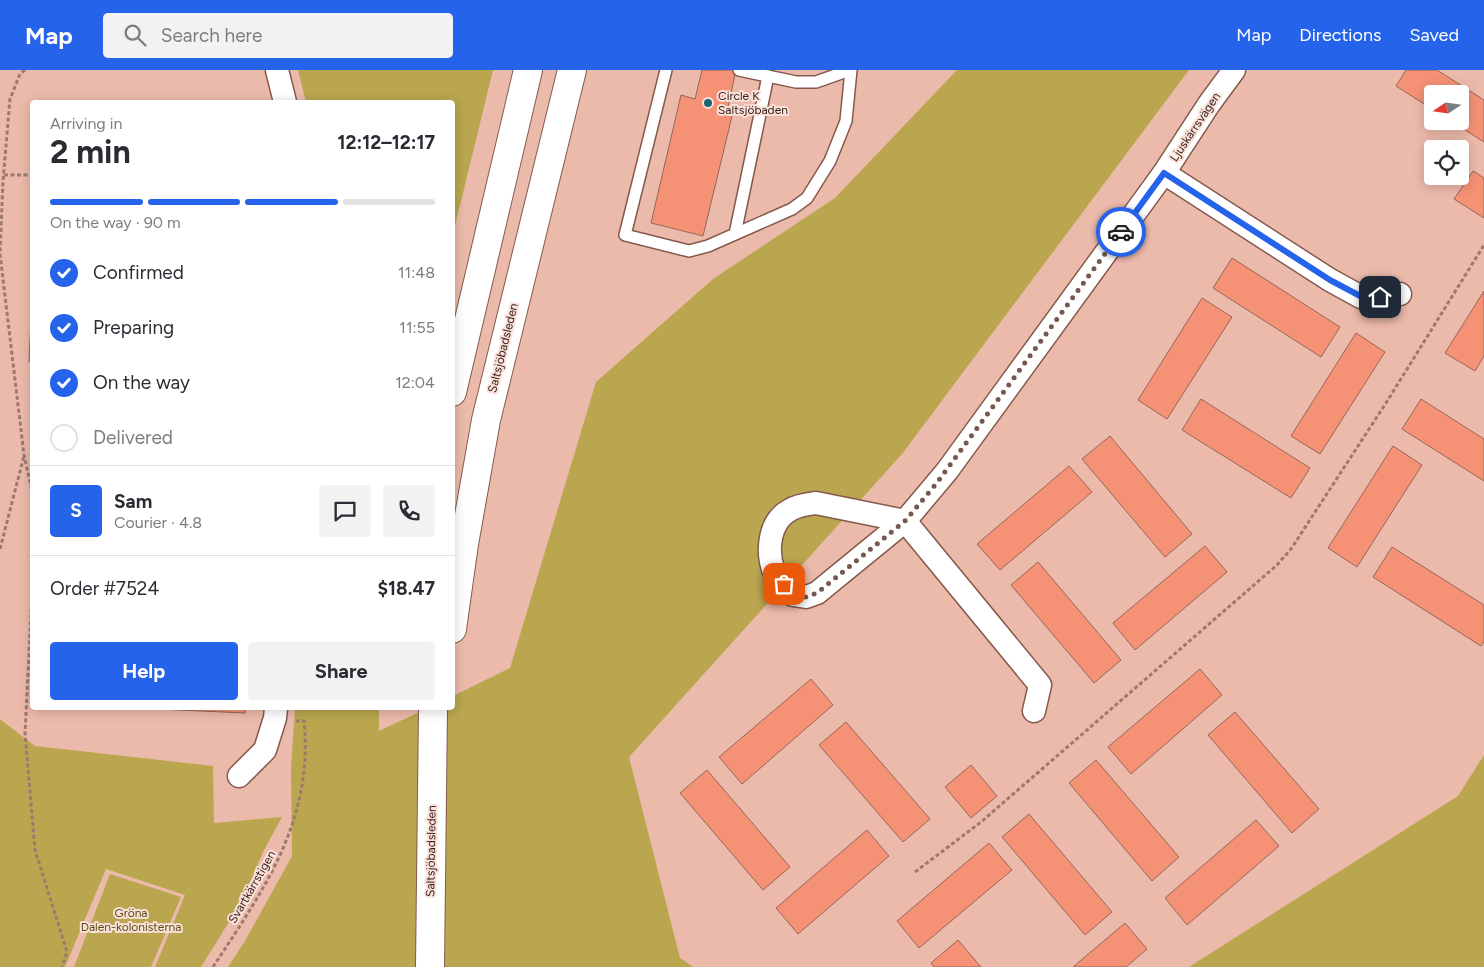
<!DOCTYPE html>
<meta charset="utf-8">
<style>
body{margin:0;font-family:Figtree,sans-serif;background:#f2f2f3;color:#2b2b33;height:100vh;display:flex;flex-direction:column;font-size:19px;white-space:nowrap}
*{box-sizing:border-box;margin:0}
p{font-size:16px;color:#7c7c81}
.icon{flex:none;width:28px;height:28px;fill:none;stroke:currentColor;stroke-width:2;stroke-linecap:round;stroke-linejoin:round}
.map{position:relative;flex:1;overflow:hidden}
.panel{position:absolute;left:30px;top:30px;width:425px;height:610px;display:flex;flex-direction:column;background:#fff;border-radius:5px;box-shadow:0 2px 12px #0003}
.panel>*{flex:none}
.needle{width:32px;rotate:257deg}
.buttons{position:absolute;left:1424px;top:15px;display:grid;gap:10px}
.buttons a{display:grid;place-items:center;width:45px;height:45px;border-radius:5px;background:#fff;box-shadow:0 2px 12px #0003;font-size:25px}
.pin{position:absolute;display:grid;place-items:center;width:42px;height:42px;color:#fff;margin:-21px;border-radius:10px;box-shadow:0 2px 8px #0006}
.courier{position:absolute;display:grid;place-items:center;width:50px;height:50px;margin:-25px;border:4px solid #2563eb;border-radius:50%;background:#fff;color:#222;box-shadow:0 1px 6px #0007}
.head em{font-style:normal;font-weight:700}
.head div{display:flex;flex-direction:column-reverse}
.head{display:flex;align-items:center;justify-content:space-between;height:85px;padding:0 20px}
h1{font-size:32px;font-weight:700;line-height:38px}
.bar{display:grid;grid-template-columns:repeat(4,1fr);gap:8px 5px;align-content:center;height:60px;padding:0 20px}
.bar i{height:6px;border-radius:4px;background:#e1e1e2}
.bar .active{background:#2563eb}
.bar p{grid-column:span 4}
.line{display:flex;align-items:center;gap:12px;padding:0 20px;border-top:1px solid #e1e1e2}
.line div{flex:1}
.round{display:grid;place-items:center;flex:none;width:52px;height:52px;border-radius:5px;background:#f2f2f3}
ol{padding:0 20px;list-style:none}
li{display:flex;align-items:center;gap:15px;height:55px}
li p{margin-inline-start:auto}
li .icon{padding:5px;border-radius:50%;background:#2563eb;color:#fff;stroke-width:4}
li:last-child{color:#7c7c81}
li i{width:28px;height:28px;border:2px solid #e1e1e2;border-radius:50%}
.button{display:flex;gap:10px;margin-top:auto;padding:10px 20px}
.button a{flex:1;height:58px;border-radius:5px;background:#2563eb;color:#fff;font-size:20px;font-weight:700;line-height:58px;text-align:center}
.button a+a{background:#f2f2f3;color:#2b2b33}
header{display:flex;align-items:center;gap:30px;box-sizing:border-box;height:70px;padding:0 25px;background:#2563eb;color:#fff}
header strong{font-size:24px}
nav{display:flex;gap:28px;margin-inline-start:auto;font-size:18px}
.search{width:350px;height:45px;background:#f2f2f3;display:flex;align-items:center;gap:12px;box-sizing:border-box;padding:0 18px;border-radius:5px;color:#7c7c81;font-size:19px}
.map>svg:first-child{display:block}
</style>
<header>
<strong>Map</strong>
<div class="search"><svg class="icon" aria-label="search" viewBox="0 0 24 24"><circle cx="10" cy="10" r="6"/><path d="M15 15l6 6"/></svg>Search here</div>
<nav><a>Map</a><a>Directions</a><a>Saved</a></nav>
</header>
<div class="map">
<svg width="1484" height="897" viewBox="0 0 1484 897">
<rect width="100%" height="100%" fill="#ecbaab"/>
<g fill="#b9a64f">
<path d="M 298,0 L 493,0 L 453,164 L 452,32 L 306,32 Z"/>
<path d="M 957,0 L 1189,0 L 902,384 L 629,687 L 680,888 L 693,897 L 228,897 L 245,871 L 292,786 L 291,698 L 295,638 L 379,638 L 379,661 L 428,638 L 452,638 L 453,626 L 510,598 L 596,312 L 713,209 L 835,128 Z"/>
<path d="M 0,649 L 35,676 L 213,696 L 214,753 L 282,747 L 263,782 L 242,831 L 201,897 L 155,897 L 185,825 L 106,799 L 65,897 L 0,897 Z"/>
<path d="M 1484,685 L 1484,897 L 1189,897 L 1458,726 Z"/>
<path d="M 110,804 L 181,827 L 151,897 L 74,897 Z"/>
</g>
<g fill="#f59275" stroke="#94675a">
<path d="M 702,0 L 736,0 L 728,37 L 734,38 L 703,166 L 651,153 L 681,25 L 695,29 Z"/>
<path d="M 1406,0 L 1437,0 L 1484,30 L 1484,72 L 1451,51 L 1460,51 L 1460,24 L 1432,24 L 1432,39 L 1396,16 Z"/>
<path d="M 1473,101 L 1484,108 L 1484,148 L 1454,129 Z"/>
<path d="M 1232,188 L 1340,257 L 1321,287 L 1213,218 Z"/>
<path d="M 1484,221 L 1484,286 L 1475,301 L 1445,283 Z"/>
<path d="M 32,225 L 32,292 L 29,292 Z"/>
<path d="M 1202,228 L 1232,247 L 1167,349 L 1138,330 Z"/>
<path d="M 1356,263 L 1385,282 L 1320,384 L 1291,366 Z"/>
<path d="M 1201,329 L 1310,398 L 1291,428 L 1182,360 Z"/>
<path d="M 1421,329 L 1484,369 L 1484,411 L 1402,359 Z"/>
<path d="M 1110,366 L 1192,464 L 1165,487 L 1082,389 Z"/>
<path d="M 1393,376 L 1422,395 L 1357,497 L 1328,478 Z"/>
<path d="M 1069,396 L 1092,422 L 1000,500 L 977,474 Z"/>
<path d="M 1205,476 L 1227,502 L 1135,580 L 1113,553 Z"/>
<path d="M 1392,477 L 1484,535 L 1484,572 L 1481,576 L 1373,507 Z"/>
<path d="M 1038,492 L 1121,590 L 1094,613 L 1011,515 Z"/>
<path d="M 1200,599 L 1222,625 L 1131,704 L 1108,677 Z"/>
<path d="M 811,609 L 833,635 L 742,714 L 719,687 Z"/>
<path d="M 135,638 L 245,638 L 245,643 Z"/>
<path d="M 1235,642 L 1319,739 L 1292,763 L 1208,665 Z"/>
<path d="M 846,652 L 930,749 L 903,772 L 819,675 Z"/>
<path d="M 1096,690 L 1179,787 L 1152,811 L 1069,713 Z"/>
<path d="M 971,695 L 997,726 L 971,748 L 945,717 Z"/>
<path d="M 707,700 L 790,797 L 763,820 L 680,723 Z"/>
<path d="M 1029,744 L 1112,842 L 1085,865 L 1002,767 Z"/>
<path d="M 1256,750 L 1279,776 L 1187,855 L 1165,828 Z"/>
<path d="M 867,760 L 889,786 L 798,864 L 776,838 Z"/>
<path d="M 989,773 L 1012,800 L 919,878 L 897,851 Z"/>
<path d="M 1125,853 L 1147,879 L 1126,897 L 1073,897 Z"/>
<path d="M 958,870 L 981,897 L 934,897 L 931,893 Z"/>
</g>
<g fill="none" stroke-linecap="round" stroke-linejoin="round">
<defs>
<g id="service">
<path d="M 666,0 L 625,165 L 689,181 L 708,176 L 792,139 L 807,128 L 830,91 L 846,51 L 851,0"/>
<path d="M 739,0 L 796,12 L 816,12 L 850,0"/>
<path d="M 735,164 L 768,6"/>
</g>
<g id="minor">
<path d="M 277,0 L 285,32"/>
<path d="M 1164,103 L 1330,210 L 1361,227 L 1380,227 L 1400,224"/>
<path d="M 905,451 L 816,433 C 808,434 798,435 790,440 C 769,451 766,481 774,502 C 777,510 787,518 793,525 L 806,527 L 817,523 L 905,451 L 947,401 L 1164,103 L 1209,34 L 1234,0"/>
<path d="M 905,451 L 1040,615 L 1034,641"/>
<path d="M 239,706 L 265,680 L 275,648 L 276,638"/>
</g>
<g id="secondary">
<path d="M 452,322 L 528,0"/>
<path d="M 452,559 L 464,474 L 486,350 L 572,0"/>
<path d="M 430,897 L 433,638"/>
</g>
</defs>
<use href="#service" stroke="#85594c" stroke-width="14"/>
<use href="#minor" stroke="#85594c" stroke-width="25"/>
<use href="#secondary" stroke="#85594c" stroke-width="30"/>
<g stroke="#9d796e" stroke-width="3" stroke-dasharray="4 2.5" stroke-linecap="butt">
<path d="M 25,0 L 20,4 L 10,29 L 3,111 L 0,184 L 24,385 L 32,421"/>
<path d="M 4,105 L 32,105"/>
<path d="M 0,479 L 24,386"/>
<path d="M 32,525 L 25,663 L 35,780 L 67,882 L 62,897"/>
<path d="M 915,802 L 981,752 L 1277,495 L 1291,479 L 1386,333 L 1484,175"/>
<path d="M 213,897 C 264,819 314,750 304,651 L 296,651"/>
</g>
<use href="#service" stroke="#fff" stroke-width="11"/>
<use href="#minor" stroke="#fff" stroke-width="22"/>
<use href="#secondary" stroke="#fff" stroke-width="28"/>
</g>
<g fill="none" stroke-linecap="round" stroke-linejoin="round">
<path stroke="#75584f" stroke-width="5" stroke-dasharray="0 9" d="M 784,514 L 793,525 L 806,527 L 817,523 L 905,451 L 936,414 L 1121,162"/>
<path stroke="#2563eb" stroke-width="6" d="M 1121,162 L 1164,103 L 1330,210 L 1362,227 L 1380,227"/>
</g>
<circle fill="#1e6374" stroke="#fbe1d9" stroke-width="2" cx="708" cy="33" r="5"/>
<g text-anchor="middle" stroke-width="4" stroke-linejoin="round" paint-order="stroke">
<g font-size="12" fill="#35231d" stroke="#fbe1d9" text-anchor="start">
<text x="718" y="30">Circle K<tspan x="718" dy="14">Saltsjöbaden</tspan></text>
</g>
<g font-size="12" fill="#35231d" stroke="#fbe1d9">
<text transform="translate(1195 57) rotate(-56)" y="4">Ljuskärrsvägen</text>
<text transform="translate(503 278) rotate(-76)" y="4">Saltsjöbadsleden</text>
<text transform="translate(431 781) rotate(-89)" y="4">Saltsjöbadsleden</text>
<text transform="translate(252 817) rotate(-60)" y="4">Svartkärrstigen</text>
</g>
<g font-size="12" fill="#584d14" stroke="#fbe1d9">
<text x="131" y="847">Gröna<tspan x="131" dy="14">Dalen-kolonisterna</tspan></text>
</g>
</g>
</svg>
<div class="buttons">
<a><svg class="needle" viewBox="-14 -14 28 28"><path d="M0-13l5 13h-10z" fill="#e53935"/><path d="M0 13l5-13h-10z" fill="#7c7c81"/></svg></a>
<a><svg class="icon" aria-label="locate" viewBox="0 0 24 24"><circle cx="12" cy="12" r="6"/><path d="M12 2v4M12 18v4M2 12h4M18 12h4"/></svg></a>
</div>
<div class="pin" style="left:784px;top:514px;background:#ea580c"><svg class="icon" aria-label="bag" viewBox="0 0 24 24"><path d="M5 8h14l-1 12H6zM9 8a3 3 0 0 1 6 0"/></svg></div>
<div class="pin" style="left:1380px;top:227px;background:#1f2937"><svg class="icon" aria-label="home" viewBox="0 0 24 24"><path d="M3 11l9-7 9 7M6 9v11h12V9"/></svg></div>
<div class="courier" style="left:1121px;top:162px"><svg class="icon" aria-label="car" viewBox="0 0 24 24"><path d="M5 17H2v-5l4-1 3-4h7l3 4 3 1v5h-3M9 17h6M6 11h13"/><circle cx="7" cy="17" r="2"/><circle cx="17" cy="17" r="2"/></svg></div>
<section class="panel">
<div class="head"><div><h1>2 min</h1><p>Arriving in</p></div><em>12:12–12:17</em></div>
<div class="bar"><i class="active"></i><i class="active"></i><i class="active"></i><i></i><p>On the way · 90 m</p></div>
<ol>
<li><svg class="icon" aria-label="check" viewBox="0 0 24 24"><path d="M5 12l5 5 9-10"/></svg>Confirmed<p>11:48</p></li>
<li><svg class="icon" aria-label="check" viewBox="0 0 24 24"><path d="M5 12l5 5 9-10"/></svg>Preparing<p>11:55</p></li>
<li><svg class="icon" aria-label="check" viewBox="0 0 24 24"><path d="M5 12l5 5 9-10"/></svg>On the way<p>12:04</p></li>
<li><i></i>Delivered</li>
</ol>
<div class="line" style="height:90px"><b class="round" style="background:#2563eb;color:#fff">S</b><div><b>Sam</b><p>Courier · 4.8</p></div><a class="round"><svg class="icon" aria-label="chat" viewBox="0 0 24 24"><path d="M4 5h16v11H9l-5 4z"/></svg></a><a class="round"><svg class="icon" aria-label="phone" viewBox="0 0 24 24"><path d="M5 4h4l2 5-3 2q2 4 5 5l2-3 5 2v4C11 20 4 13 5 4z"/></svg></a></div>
<div class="line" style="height:65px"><div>Order #7524</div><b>$18.47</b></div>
<div class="button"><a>Help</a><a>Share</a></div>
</section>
</div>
